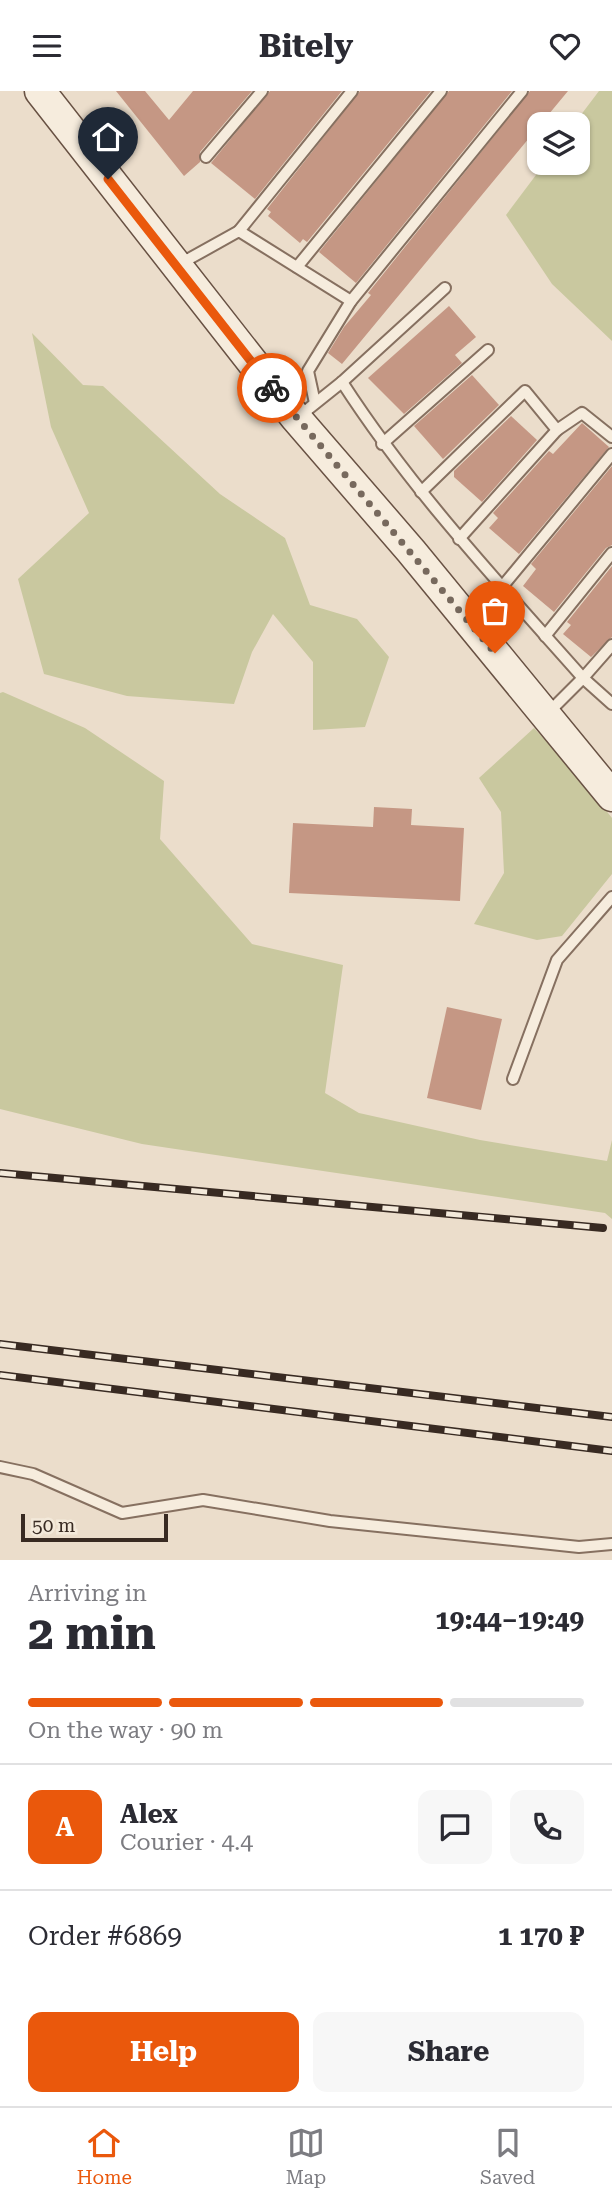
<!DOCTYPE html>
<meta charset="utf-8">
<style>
body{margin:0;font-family:"Roboto Serif",serif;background:#f7f7f7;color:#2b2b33;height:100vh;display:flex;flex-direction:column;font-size:26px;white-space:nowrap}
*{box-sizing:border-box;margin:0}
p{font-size:23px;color:#7c7c81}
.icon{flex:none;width:38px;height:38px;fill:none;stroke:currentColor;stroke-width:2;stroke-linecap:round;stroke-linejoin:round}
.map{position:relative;height:1469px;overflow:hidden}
.sheet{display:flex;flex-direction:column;background:#fff;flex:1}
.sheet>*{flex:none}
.tools{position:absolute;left:527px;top:21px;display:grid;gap:14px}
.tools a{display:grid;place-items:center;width:63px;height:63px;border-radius:14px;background:#fff;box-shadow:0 2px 5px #0004;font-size:35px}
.scale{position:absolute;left:21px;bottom:18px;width:147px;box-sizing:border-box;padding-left:7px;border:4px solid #382a22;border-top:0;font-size:19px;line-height:24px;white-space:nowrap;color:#382a22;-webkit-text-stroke:5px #f3e9da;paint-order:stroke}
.pin{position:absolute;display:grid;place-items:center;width:60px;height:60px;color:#fff;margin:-72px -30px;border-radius:50% 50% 50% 0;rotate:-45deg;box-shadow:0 0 7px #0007}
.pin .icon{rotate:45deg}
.courier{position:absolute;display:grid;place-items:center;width:70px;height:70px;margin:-35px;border:5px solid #ea580c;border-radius:50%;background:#fff;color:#222;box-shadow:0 2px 9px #0007}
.overview em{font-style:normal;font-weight:700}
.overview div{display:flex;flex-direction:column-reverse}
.overview{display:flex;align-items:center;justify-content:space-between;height:119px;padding:0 28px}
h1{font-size:46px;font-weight:700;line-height:52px}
.bar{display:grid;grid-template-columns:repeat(4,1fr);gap:10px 7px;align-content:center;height:84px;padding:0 28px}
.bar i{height:9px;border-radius:5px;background:#e1e1e2}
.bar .current{background:#ea580c}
.bar p{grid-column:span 4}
.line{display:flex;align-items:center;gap:18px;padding:0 28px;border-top:2px solid #e1e1e2}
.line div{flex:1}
.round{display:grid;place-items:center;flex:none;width:74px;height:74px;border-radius:14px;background:#f7f7f7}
.primary-button{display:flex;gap:14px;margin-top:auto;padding:14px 28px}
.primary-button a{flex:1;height:80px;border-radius:14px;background:#ea580c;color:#fff;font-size:28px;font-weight:700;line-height:80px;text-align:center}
.primary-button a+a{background:#f7f7f7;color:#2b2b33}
header{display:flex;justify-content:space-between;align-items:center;height:91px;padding:0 28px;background:#fff;font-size:32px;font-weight:700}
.tab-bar{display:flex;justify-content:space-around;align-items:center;height:98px;border-top:2px solid #e1e1e2;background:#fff;font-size:19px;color:#7c7c81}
.tab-bar a{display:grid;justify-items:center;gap:4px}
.tab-bar .current{color:#ea580c}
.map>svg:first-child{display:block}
</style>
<header><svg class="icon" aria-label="menu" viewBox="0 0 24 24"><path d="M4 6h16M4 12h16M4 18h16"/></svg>Bitely<svg class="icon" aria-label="heart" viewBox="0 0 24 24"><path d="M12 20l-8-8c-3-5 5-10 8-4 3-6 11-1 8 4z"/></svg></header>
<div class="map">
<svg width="612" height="1469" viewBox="0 0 612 1469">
<rect width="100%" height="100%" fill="#ebddcb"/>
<g fill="#c9c89f">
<path d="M 599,0 L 612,0 L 612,250 L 552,193 L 506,124 L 545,72 L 578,72 L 578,33 L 574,33 Z"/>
<path d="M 32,242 L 83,294 L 103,295 L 220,403 L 285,447 L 310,514 L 357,528 L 389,566 L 365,636 L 313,639 L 313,571 L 273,523 L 252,561 L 234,613 L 127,605 L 44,583 L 18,488 L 89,422 L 51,336 Z"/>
<path d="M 3,601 L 85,637 L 164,690 L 160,748 L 252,853 L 343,874 L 325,1002 L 359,1022 L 480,1049 L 607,1070 L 612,1049 L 612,1128 L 605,1122 L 142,1053 L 0,1018 L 0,602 Z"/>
<path d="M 534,637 L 578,684 L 612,727 L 612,783 L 562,845 L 537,849 L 474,833 L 504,782 L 501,721 L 479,687 Z"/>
</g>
<g fill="#c59784">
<path d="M 116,0 L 145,0 L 169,29 L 193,0 L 252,0 L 200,61 L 200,71 L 184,85 Z"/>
<path d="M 270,0 L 342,0 L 255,108 L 211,72 Z"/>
<path d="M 360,0 L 431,0 L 307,151 L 303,148 L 300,152 L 268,125 L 271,121 L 267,118 Z"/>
<path d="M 449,0 L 512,0 L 356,192 L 319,161 Z"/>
<path d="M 530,0 L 568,0 L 342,273 L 328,262 L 344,236 L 371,204 L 368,202 Z"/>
<path d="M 449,215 L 476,246 L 455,264 L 462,272 L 404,323 L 368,287 Z"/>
<path d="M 472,284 L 499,314 L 443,368 L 414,335 Z"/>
<path d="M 511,325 L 537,349 L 482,411 L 454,386 L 454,380 Z"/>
<path d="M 582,332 L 609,356 L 519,463 L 489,437 L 498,427 L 493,422 L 549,360 L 553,363 Z"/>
<path d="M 612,375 L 612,454 L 606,457 L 554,521 L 523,495 L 536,478 L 531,473 Z"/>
<path d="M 612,475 L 612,546 L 591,566 L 563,543 L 571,534 L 567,531 Z"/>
<path d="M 374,716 L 412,718 L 411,734 L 464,737 L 460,810 L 289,802 L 293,732 L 373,736 Z"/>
<path d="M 447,916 L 502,928 L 481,1019 L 427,1007 Z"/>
</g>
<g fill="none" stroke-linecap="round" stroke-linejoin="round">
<defs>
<g id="service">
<path d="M 206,66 L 262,0"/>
<path d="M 239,140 L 352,0"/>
<path d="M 178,174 L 239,140 L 351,210 L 522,0"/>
<path d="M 297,176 L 441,0"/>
<path d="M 342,291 L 445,197"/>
<path d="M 315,312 L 308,280 L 351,210"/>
<path d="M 297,327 L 342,291 C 411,398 498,491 583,587 L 612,554"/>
<path d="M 557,339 L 582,322 L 612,346"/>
<path d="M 382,353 L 488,259"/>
<path d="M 421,401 L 525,300 L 557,339 L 459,448"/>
<path d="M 502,496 L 612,363"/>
<path d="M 545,545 L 612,462"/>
<path d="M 546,624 L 583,587 L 612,613"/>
<path d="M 513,988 L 557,869 L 612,806"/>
<path d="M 0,1376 L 33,1383 L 122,1422 L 203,1409 L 330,1430 L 579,1456 L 612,1453"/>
</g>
<path id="secondary" d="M 40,0 L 296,327 L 411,460 L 612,705"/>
</defs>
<use href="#service" stroke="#867060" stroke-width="14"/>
<use href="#secondary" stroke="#685143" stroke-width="33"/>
<use href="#service" stroke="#f6ecdd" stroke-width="10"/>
<use href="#secondary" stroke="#f6ecdd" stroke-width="30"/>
<defs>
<g id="rail">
<path d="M 0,1082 L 603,1137"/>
<path d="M 0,1253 L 612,1326"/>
<path d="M 0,1284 L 612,1360"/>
</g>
</defs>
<use href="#rail" stroke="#382a22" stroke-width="8"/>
<use href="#rail" stroke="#f3e9da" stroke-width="5" stroke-dasharray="16" stroke-linecap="butt"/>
</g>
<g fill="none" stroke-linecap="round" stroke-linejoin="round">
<path stroke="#77695d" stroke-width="7" stroke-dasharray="0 12.6" d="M 272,297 L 495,562"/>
<path stroke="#ea580c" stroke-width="9" d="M 108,88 L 272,297"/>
</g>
</svg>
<div class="tools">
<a><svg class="icon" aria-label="layers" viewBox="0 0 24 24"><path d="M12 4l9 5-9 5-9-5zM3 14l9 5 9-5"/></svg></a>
</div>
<div class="scale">50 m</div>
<div class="pin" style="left:495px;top:562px;background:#ea580c"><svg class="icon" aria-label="bag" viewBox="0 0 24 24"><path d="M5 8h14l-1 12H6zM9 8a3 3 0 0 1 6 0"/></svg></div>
<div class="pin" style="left:108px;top:88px;background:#1f2937"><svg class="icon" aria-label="home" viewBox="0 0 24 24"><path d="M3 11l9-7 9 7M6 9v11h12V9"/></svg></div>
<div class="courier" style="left:272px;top:297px"><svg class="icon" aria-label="bike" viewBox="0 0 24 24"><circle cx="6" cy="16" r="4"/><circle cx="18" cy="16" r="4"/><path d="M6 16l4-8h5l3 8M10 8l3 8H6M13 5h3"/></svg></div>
</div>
<section class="sheet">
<div class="overview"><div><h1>2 min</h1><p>Arriving in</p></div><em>19:44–19:49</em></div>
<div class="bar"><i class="current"></i><i class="current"></i><i class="current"></i><i></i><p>On the way · 90 m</p></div>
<div class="line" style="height:126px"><b class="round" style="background:#ea580c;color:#fff">A</b><div><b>Alex</b><p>Courier · 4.4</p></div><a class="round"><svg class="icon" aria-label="chat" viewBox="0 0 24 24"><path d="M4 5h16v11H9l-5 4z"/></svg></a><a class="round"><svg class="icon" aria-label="phone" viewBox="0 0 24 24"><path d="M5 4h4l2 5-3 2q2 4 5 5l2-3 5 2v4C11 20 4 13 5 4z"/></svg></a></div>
<div class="line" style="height:91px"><div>Order #6869</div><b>1 170 ₽</b></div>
<div class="primary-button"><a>Help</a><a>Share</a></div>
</section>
<nav class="tab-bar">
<a class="current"><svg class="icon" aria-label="home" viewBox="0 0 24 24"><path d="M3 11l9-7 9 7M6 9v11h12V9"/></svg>Home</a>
<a><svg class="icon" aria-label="map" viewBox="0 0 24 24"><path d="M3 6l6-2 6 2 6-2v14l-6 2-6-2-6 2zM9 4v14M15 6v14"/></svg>Map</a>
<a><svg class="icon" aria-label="saved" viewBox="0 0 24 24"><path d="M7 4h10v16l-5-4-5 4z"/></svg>Saved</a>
</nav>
